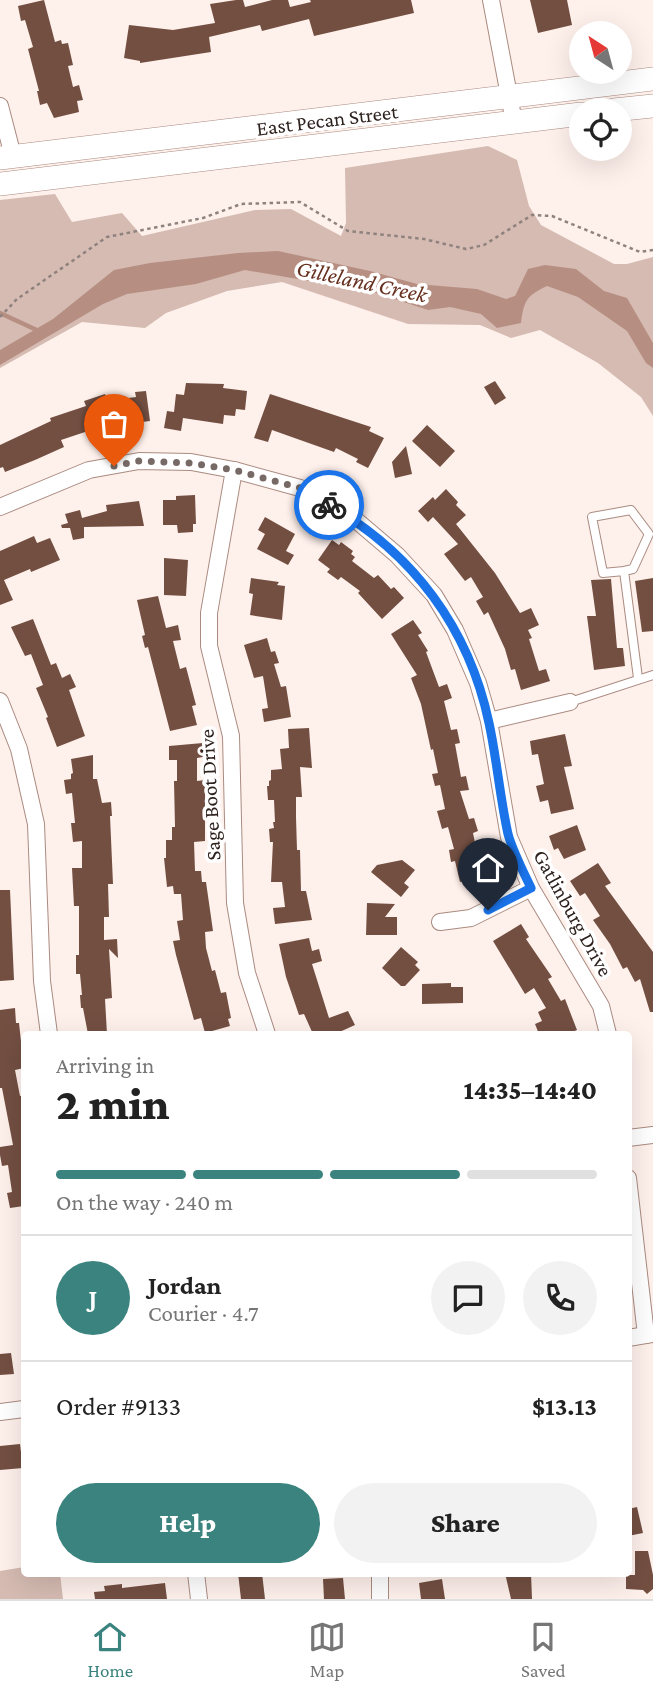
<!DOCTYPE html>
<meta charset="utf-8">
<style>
body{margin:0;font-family:"Crimson Pro",serif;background:#f2f2f2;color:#222;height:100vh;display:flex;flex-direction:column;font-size:26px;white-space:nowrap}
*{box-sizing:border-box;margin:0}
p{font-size:23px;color:#767676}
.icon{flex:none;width:38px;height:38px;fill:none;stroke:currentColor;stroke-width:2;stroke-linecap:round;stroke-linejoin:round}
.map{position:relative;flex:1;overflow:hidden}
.sheet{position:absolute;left:21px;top:1031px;width:611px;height:546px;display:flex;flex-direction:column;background:#fff;border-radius:7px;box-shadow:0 7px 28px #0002}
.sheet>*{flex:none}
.needle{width:46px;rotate:324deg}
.buttons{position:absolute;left:569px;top:21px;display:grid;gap:14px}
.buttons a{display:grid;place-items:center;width:63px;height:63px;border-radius:50%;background:#fff;box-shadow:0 7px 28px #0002;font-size:35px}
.pin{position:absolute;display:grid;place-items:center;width:60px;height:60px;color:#fff;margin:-72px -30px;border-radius:50% 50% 50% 0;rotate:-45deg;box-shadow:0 0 7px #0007}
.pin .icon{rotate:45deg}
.courier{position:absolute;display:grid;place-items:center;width:70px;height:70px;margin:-35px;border:5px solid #1a73e8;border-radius:50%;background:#fff;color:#222;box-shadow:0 2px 9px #0007}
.overview em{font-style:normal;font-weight:800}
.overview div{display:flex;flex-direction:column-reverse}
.overview{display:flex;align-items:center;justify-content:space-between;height:119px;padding:0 35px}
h1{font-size:46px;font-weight:800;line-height:52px}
.bar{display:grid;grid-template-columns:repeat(4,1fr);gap:10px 7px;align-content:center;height:84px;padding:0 35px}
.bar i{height:9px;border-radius:5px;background:#e0e0e0}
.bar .selected{background:#3b837e}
.bar p{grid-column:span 4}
.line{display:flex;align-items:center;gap:18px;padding:0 35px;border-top:2px solid #e0e0e0}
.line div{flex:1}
.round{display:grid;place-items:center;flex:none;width:74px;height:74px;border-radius:37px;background:#f2f2f2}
.button{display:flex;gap:14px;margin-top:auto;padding:14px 35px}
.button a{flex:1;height:80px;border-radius:42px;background:#3b837e;color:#fff;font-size:28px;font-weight:800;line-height:80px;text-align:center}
.button a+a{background:#f2f2f2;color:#222}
.menu{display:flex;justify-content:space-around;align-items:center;height:98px;border-top:2px solid #e0e0e0;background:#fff;font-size:19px;color:#767676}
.menu a{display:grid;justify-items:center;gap:4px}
.menu .selected{color:#3b837e}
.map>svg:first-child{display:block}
</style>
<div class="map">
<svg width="653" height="1599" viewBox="0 0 653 1599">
<rect width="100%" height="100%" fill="#fef0eb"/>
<g fill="#d5bbb2">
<path d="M 488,146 L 517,160 L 529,206 L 541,225 L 614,264 L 627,264 L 653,257 L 653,416 L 641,397 L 598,363 L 540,330 L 511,338 L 480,325 L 408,324 L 282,282 L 227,291 L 166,313 L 145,328 L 82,322 L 0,368 L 0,200 L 55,194 L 72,222 L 122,213 L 142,236 L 255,210 L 291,209 L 341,236 L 346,223 L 345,168 Z"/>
<path d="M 24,1567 L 24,1573 L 60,1573 L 63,1599 L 0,1599 L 0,1571 Z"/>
</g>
<path fill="#b78f82" d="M 278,251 L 370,271 L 417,284 L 477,289 L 506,299 L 515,296 L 528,269 L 545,265 L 576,269 L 604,291 L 627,298 L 653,343 L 653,368 L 646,363 L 627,331 L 578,297 L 547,286 C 526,296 524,301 521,323 L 497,328 L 481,314 L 450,307 L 428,310 L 373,292 L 245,270 L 196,284 L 127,294 L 103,304 L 0,365 L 0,350 L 53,319 L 114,270 L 150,263 L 238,253 Z"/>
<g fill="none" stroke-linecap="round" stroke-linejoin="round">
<path stroke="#b78f82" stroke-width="4.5" d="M 0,313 L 41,332"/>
</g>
<g fill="#734f42">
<path d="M 44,0 L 55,42 L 61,40 L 62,44 L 68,43 L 73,65 L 68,66 L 73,87 L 79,85 L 83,100 L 77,101 L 79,112 L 54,118 L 47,103 L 40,105 L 37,91 L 39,91 L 28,49 L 33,47 L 25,20 L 21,21 L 18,6 Z"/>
<path d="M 236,0 L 243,0 L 245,7 L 272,0 L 288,0 L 290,7 L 311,2 L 310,0 L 411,0 L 414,13 L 314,36 L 309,19 L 262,31 L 260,25 L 209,37 L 211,52 L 140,63 L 140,61 L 124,58 L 129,25 L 173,30 L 215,23 L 210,4 Z"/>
<path d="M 530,0 L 567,0 L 572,25 L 538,33 Z"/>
<path d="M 495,381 L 506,398 L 495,405 L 484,387 Z"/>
<path d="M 186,383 L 224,384 L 223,388 L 247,391 L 245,410 L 236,409 L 235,416 L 224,415 L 223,424 L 183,418 L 181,431 L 164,428 L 167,411 L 174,412 L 176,394 L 184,395 Z"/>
<path d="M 146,391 L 150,421 L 134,423 L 135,432 L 121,434 L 120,427 L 90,437 L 88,431 L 61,440 L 64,447 L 35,460 L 5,472 L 3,467 L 0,468 L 0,445 L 51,421 L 50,418 L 86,406 L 84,401 L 105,394 L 107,401 L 136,397 L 135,392 Z"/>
<path d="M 270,394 L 371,427 L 369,431 L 384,438 L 368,468 L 356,462 L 358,459 L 336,448 L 334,452 L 272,430 L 268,442 L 254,438 Z"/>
<path d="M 427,425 L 455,451 L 440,467 L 412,441 Z"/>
<path d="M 406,446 L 412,474 L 395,478 L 392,462 Z"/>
<path d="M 446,489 L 458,502 L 456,505 L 466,515 L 456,524 L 495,573 L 520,613 L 531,608 L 539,625 L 528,630 L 532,638 L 529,639 L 539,671 L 546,669 L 550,681 L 521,690 L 515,669 L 511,670 L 505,649 L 488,612 L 484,615 L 476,601 L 483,597 L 471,577 L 465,581 L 444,554 L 458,544 L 433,517 L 428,522 L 418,511 L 433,497 L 435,500 Z"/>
<path d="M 195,495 L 196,524 L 193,524 L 193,532 L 178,533 L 177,525 L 163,525 L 163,500 L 176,500 L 176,496 Z"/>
<path d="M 139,501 L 144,526 L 84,527 L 84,538 L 73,540 L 70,528 L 62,528 L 61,525 L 68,523 L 65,514 L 80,510 L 82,518 L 107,511 L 106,505 Z"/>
<path d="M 265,517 L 295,534 L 286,551 L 294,555 L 288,565 L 257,549 L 265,534 L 258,530 Z"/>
<path d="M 34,536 L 37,543 L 50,538 L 60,560 L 31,572 L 30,569 L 4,580 L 13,600 L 0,605 L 0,551 Z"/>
<path d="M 332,540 L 339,545 L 341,542 L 353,551 L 351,554 L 355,557 L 352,561 L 374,578 L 378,575 L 391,589 L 394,587 L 404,598 L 382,619 L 358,593 L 360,591 L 341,577 L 338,580 L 327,572 L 330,569 L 318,560 Z"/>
<path d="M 164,558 L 188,560 L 186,596 L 164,595 Z"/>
<path d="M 251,578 L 279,582 L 277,585 L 285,586 L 282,620 L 250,615 L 253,594 L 249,593 Z"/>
<path d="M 653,578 L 653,631 L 642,632 L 635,581 Z"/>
<path d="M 611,579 L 617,648 L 623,648 L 625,666 L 594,670 L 587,616 L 596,616 L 591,580 Z"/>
<path d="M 158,596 L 166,628 L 178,625 L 181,640 L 173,641 L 180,669 L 186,667 L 196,705 L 192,706 L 197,725 L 170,731 L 148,647 L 145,648 L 142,636 L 145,635 L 137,600 Z"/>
<path d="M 33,619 L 51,665 L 56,663 L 62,678 L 70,674 L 76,687 L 69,690 L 85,736 L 57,747 L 46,718 L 48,717 L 36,688 L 43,685 L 31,654 L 25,656 L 11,627 Z"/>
<path d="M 413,620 L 422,633 L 418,635 L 428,651 L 426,652 L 439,687 L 447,684 L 452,698 L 444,701 L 451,730 L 457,729 L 460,743 L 455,744 L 461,777 L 466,776 L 469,790 L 460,791 L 469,819 L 474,818 L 478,831 L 473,833 L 478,858 L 482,858 L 483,862 L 485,862 L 488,876 L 460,882 L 455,861 L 451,862 L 449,850 L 454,849 L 448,827 L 442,829 L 437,811 L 445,809 L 440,785 L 435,786 L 432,774 L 438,773 L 433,749 L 431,750 L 421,704 L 411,678 L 417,675 L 391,634 Z"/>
<path d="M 267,638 L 271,652 L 275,651 L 279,663 L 274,664 L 281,687 L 286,686 L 291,717 L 264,722 L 262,709 L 268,708 L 263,676 L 254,678 L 244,645 Z"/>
<path d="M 309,728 L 312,768 L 300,767 L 302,797 L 296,797 L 296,817 L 297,850 L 300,850 L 301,891 L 306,891 L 312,920 L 275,924 L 273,908 L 285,907 L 282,882 L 271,882 L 273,842 L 270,842 L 269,829 L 274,828 L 273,822 L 275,822 L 274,800 L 268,800 L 267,786 L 269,786 L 269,781 L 271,780 L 271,770 L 282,769 L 280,749 L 289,748 L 288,729 Z"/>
<path d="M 565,734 L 572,766 L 564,767 L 574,809 L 551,814 L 548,800 L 540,802 L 536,786 L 544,784 L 538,754 L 532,755 L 530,741 Z"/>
<path d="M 203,743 L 203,757 L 197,758 L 197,781 L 205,780 L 205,841 L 194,842 L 195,871 L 201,871 L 202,882 L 206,882 L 213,931 L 205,932 L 206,948 L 212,971 L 215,970 L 221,993 L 226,992 L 231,1018 L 228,1019 L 230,1026 L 205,1033 L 201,1018 L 194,1020 L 176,955 L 173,941 L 180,940 L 177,921 L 183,920 L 181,894 L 174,894 L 173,886 L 167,887 L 164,858 L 166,858 L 166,840 L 172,840 L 172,827 L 175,827 L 174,781 L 177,781 L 177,760 L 169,760 L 169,746 Z"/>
<path d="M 93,755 L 93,779 L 97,779 L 102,803 L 111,802 L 112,816 L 110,816 L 113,884 L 108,884 L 109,917 L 104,917 L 104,940 L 117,939 L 118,958 L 109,949 L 112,998 L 105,999 L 107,1034 L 88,1034 L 83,1008 L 81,1008 L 80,995 L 82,995 L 80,974 L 76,974 L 76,955 L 79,955 L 79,906 L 74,906 L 72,868 L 82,868 L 82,841 L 73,842 L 71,823 L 75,823 L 72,793 L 66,794 L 64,780 L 71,779 L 71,774 L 73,773 L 71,759 Z"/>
<path d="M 577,825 L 586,850 L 564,859 L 558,848 L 554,850 L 549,836 Z"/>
<path d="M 402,860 L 415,870 L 404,883 L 409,887 L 401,897 L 371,872 L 377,865 Z"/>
<path d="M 598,863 L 611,883 L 605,886 L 653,952 L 653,1012 L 650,1012 L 640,979 L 635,982 L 627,967 L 623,969 L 610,944 L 593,920 L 600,916 L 585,893 L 580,896 L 570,881 Z"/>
<path d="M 0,890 L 10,890 L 14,980 L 0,981 Z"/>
<path d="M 367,903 L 395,904 L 385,917 L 397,917 L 397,935 L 366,935 Z"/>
<path d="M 521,924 L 529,937 L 526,939 L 552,977 L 548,979 L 561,1001 L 565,999 L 577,1030 L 567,1034 L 548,1034 L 546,1031 L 539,1034 L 535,1024 L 542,1021 L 538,1012 L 546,1008 L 534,988 L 525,994 L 493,941 Z"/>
<path d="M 309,938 L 312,951 L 319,949 L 322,961 L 312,964 L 329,1018 L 348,1011 L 355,1025 L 335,1034 L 313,1034 L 304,1014 L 299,1015 L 286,977 L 279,944 Z"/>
<path d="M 401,947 L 418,962 L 415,965 L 420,970 L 405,986 L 401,986 L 382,968 Z"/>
<path d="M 451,983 L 451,987 L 463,987 L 463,1003 L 422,1004 L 422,984 Z"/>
<path d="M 15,1008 L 16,1023 L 19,1023 L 24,1068 L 15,1070 L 20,1096 L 24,1095 L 24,1206 L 10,1208 L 7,1193 L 12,1192 L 8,1165 L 2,1166 L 0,1155 L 0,1147 L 13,1145 L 2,1088 L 0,1088 L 0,1010 Z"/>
<path d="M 11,1353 L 14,1374 L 0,1375 L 0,1354 Z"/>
<path d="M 20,1444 L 23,1468 L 0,1470 L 0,1446 Z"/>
<path d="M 637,1507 L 643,1533 L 628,1536 L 628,1509 Z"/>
<path d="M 635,1551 L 648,1551 L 653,1575 L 653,1589 L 647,1594 L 643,1590 L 626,1589 L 626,1575 L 635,1575 Z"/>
<path d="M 238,1573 L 262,1573 L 265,1599 L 241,1599 Z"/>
<path d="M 505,1573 L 531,1573 L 532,1599 L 511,1599 Z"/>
<path d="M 343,1578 L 345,1599 L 324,1599 L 323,1579 Z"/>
<path d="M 442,1579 L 445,1599 L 421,1599 L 419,1583 Z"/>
<path d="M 165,1583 L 167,1599 L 95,1599 L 94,1592 L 105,1591 L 104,1586 L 122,1584 L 122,1588 Z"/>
</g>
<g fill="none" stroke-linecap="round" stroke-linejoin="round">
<defs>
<g id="service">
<path d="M 624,571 L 633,569 L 649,534 L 631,510 L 592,517 L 603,573 L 624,571 L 638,678"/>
<path d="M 570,702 L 653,675"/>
</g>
<g id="minor">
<path d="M 491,0 L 514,122"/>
<path d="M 0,106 L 13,156"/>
<path d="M 234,470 L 209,613 L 209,646 L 231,736 L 235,903 L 247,973 L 267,1034"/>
<path d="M 0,507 L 89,470 L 139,461 L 191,462 L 234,470 L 300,488 L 357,521 L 397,555 L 434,595 L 455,630 L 478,683 L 489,721 L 509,837 L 531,888 L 601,1006 L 608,1034"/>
<path d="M 0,701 L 19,749 L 36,824 L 42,981 L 49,1034"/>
<path d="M 489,721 L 570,702"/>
<path d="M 440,922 L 471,918 L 531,888"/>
<path d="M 628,1138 L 653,1135"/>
<path d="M 628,1178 L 646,1335"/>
<path d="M 628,1338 L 653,1334"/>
<path d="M 0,1412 L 24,1409"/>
<path d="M 196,1573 L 199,1599"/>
<path d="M 380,1599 L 380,1573"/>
</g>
<g id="secondary">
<path d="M 614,110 L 653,106"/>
<path d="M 0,158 L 653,79"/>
<path d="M 0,184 L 581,114"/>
</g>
</defs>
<use href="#service" stroke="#aa8b81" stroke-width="10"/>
<use href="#minor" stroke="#aa8b81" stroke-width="18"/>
<use href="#secondary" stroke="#aa8b81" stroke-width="24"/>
<path stroke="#8f827e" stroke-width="2.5" stroke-dasharray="3.5 3.5" stroke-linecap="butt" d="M 0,317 L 17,299 L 107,237 L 203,218 L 241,204 L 300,202 L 348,231 L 424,239 L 466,249 L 484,245 L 532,215 L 552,216 L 640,252 L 653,250"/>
<use href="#service" stroke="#fff" stroke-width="8"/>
<use href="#minor" stroke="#fff" stroke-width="16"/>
<use href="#secondary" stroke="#fff" stroke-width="23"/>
</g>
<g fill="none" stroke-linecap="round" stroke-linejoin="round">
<path stroke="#776a66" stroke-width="7" stroke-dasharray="0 12.6" d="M 114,466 L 139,461 L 191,463 L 234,470 L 300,488 L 329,505"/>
<path stroke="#1a73e8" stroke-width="9" d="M 329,505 C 413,553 469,628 489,723 C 497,760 500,798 508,834 C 513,852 523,871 531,888 L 488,910"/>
</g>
<g text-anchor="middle" stroke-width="7" stroke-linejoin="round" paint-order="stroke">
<g font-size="21" fill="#2e221e" stroke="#fff">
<text transform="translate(327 120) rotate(-7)" y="7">East Pecan Street</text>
<text transform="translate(210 795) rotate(-93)" y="7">Sage Boot Drive</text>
<text transform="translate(573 913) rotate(61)" y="7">Gatlinburg Drive</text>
</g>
<g font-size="23" font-style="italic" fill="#67311f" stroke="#fff">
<text transform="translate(362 281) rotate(12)" y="8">Gilleland Creek</text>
</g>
</g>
</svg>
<div class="buttons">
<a><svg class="needle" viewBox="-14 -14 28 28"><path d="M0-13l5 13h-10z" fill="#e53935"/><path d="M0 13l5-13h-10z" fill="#767676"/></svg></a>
<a><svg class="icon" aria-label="locate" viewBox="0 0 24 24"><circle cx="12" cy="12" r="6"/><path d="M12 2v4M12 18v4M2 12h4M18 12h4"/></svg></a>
</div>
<div class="pin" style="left:114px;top:466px;background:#ea580c"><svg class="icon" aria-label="bag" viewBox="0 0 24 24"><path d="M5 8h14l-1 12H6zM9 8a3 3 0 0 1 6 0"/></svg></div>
<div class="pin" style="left:488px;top:910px;background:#1f2937"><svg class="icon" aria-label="home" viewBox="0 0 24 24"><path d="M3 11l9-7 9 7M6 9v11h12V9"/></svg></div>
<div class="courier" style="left:329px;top:505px"><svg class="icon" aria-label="bike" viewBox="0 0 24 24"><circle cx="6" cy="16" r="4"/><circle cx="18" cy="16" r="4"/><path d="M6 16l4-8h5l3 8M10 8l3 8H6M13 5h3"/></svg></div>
<section class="sheet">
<div class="overview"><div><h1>2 min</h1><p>Arriving in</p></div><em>14:35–14:40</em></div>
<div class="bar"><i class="selected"></i><i class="selected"></i><i class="selected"></i><i></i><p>On the way · 240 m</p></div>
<div class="line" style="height:126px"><b class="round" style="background:#3b837e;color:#fff">J</b><div><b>Jordan</b><p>Courier · 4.7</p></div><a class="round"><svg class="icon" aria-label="chat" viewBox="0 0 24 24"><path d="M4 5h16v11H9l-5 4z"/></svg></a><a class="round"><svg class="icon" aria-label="phone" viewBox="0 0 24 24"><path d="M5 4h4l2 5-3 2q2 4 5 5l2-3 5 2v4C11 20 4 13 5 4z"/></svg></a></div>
<div class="line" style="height:91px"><div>Order #9133</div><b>$13.13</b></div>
<div class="button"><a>Help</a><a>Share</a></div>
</section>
</div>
<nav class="menu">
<a class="selected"><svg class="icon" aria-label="home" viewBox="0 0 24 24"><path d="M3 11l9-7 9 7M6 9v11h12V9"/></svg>Home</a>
<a><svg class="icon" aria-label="map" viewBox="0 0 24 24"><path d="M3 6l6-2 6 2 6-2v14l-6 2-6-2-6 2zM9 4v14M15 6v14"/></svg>Map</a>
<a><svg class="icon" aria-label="saved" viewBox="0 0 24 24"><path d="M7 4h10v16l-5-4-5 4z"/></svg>Saved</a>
</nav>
